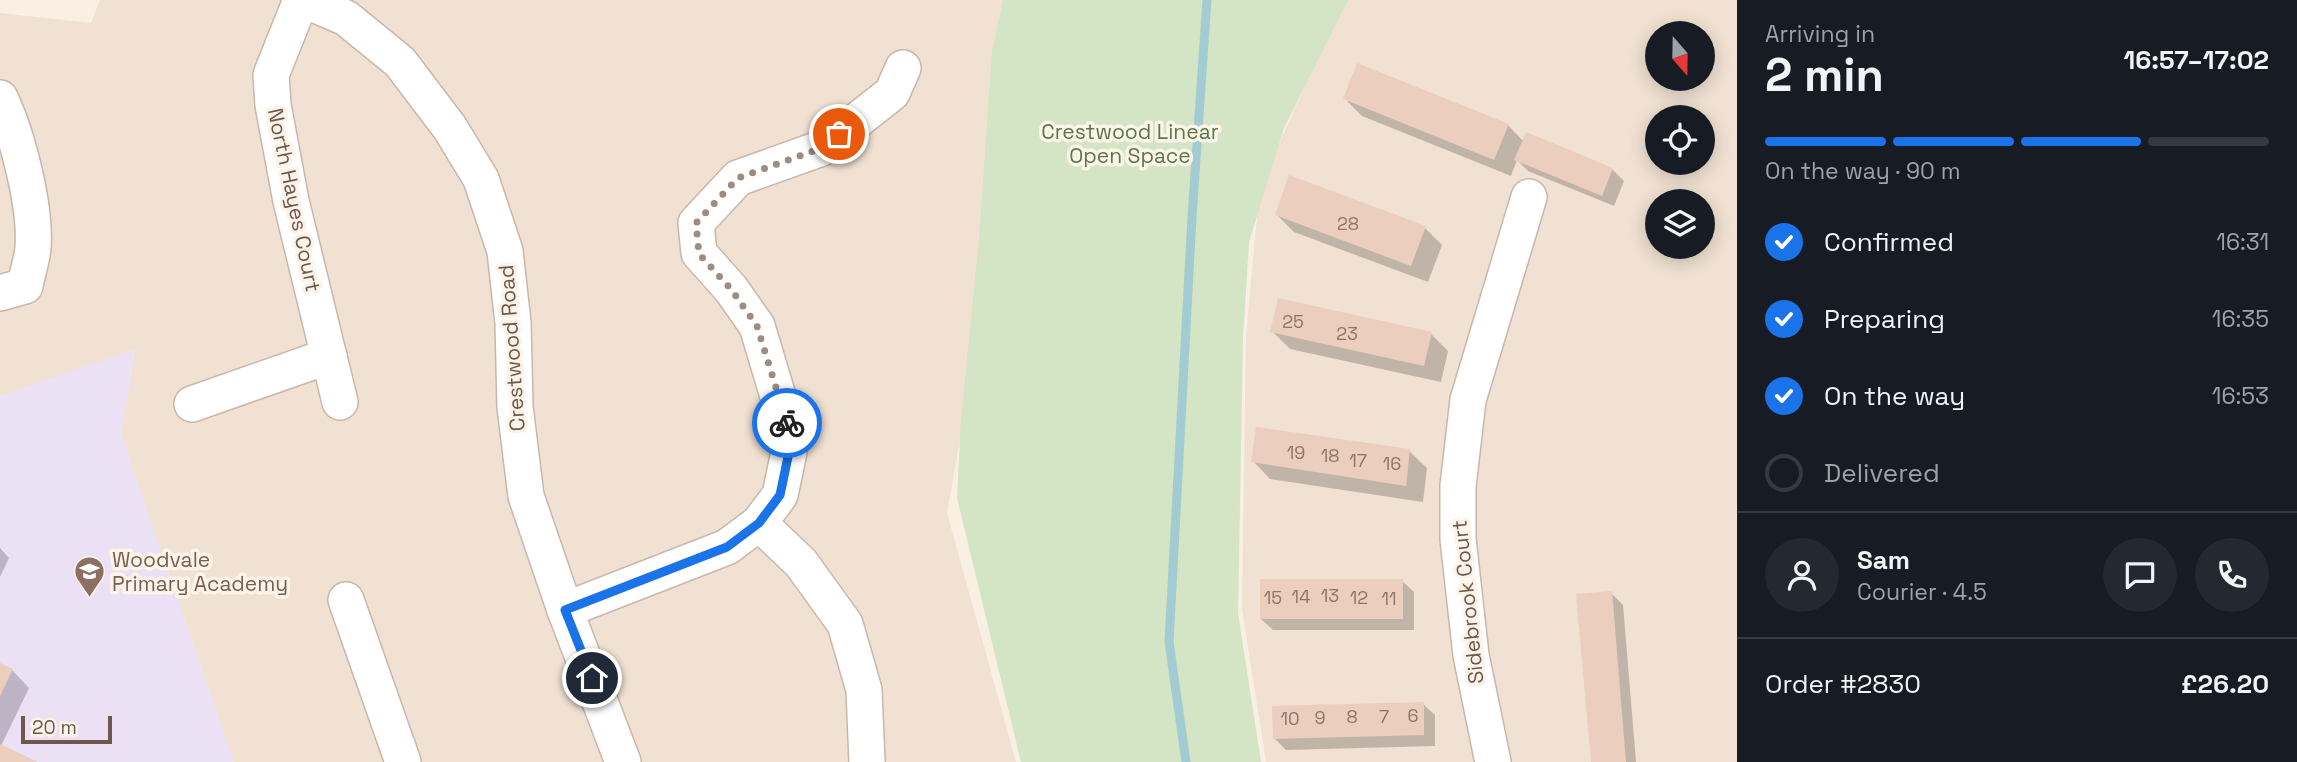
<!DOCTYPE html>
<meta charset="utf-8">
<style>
body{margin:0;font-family:"Space Grotesk",sans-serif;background:#242831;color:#f1f3f6;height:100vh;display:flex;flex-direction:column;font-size:26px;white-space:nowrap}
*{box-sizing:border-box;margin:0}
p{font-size:23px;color:#9ea1a6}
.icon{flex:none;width:38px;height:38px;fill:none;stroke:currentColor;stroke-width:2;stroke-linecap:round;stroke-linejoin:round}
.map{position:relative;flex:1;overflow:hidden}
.details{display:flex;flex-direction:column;background:#171b24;width:560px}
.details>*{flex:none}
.needle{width:46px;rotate:160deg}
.buttons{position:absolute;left:1645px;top:21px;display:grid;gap:14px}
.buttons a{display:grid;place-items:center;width:70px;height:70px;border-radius:50%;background:#171b24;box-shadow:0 4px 18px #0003;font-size:35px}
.scale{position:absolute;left:21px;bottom:18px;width:91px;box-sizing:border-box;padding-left:7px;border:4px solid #6e574c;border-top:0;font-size:19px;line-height:24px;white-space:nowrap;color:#6e574c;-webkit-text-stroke:5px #fdf4e9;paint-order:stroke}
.pin{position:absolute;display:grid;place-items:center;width:60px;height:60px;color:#fff;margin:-30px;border:4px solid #fff;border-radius:50%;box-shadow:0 2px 7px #0007}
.courier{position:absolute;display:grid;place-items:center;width:70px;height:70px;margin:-35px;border:5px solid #1a73e8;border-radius:50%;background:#fff;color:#222;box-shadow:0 2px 9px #0007}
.summary em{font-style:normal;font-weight:600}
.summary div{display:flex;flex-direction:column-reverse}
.summary{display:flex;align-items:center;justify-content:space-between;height:119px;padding:0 28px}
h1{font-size:46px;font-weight:600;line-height:52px}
.bar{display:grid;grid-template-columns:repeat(4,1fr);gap:10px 7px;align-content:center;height:84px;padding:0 28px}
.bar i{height:9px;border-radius:5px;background:#363941}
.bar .selected{background:#1a73e8}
.bar p{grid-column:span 4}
.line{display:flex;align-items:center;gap:18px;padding:0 28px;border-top:2px solid #363941}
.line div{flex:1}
.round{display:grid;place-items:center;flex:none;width:74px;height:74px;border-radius:37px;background:#242831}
ol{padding:0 28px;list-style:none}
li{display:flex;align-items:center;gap:21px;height:77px}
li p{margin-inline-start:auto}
li .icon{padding:7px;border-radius:50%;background:#1a73e8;color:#fff;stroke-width:4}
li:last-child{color:#9ea1a6}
li i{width:38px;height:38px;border:4px solid #363941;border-radius:50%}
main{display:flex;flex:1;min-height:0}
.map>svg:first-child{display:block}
</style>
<main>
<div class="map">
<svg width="1737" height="762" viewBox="0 0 1737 762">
<rect width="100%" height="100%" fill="#f9efe3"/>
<g fill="#f0e1d2" fill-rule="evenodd">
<path d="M 100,0 L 1006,0 L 997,230 L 947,513 L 1016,762 L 234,762 L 121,436 L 135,350 L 0,396 L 0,13 L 91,23 Z"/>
<path d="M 1344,0 L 1737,0 L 1737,762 L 1266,762 L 1242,609 L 1246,335 L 1260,186 ZM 1657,33 L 1703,33 L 1703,79 L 1657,79 ZM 1657,117 L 1703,117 L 1703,163 L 1657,163 ZM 1657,201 L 1703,201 L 1703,247 L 1657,247 Z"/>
</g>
<path fill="#ece0f5" d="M 135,349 L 121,436 L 234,762 L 0,762 L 0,396 Z"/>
<path fill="#d3e5c4" d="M 1003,0 L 1348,0 L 1284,128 L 1249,242 L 1243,338 L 1238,613 L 1261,762 L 1021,762 L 957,498 L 961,420 L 979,239 L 992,52 Z"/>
<g fill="#0003">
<path d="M 1345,99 L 1508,125 L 1524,142 L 1612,169 L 1624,181 L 1614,206 L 1528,171 L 1517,160 L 1511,176 L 1362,116 Z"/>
<path d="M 1277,215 L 1425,228 L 1442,245 L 1428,282 L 1294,232 Z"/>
<path d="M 1272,331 L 1431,334 L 1448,351 L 1441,382 L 1290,349 Z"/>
<path d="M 1409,451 L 1427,468 L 1423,502 L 1270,479 L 1253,461 Z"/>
<path d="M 0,548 L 9,558 L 0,577 Z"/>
<path d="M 1402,581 L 1414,592 L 1414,630 L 1273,630 L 1261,619 Z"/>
<path d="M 1611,593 L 1623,605 L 1636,762 L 1593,762 Z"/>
<path d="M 0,664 L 12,670 L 29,688 L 1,746 L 34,762 L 0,762 Z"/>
<path d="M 1423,704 L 1435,715 L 1435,746 L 1286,750 L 1274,738 Z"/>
</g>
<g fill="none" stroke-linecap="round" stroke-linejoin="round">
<path stroke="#a2ccd1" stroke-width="9" d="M 1186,762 L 1169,642 L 1192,217 L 1207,0"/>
</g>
<g fill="#ebcebe">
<path d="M 1357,63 L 1509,124 L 1494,160 L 1343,99 Z"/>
<path d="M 1526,132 L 1613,168 L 1602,196 L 1514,160 Z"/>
<path d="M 1289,175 L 1426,226 L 1411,266 L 1275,215 Z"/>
<path d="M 1278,298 L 1432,332 L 1424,366 L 1270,332 Z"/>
<path d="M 1256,427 L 1410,449 L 1406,486 L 1251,462 Z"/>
<rect x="1260" y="579" width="143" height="40"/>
<path d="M 1612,591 L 1626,762 L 1591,762 L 1576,594 Z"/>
<path d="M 0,663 L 13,669 L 0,696 Z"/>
<path d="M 1424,702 L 1424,735 L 1273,739 L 1272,706 Z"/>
<path d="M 0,744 L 38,762 L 0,762 Z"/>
</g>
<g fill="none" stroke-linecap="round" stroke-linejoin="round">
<defs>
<g id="minor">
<path d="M 301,0 L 271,75 L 273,105 L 291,201 L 340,402"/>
<path d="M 304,0 L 346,18 L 400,62 L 450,128 L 481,179 L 505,251 L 513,323 L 515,407 L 526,496 L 565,610 L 623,762"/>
<path d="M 0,98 C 18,136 36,207 33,248 C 32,260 27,274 25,286 L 0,293"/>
<path d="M 192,404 L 329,356"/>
<path d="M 759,523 L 801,563 L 845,624 L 864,690 L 867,762"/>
<path d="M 346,600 L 403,762"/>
<path d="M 565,610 L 727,547 L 759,523 L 780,495 L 789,452 L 786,423 L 757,326 L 731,289 L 699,253 L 696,223 L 738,178 L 822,148 L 892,93 L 903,68"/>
<path d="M 1493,762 L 1471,655 L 1458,539 L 1458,486 L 1468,400 L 1529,197"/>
</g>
</defs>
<use href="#minor" stroke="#c8b7ab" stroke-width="38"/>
<use href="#minor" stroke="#fff" stroke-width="35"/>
</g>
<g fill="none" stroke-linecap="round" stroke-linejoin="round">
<path stroke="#9f8c81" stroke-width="7" stroke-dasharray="0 12.6" d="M 787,423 L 757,326 L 731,289 L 699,254 L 696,223 L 738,178 L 822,148 L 839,134"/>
<path stroke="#1a73e8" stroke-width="9" d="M 592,678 L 565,610 L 727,547 L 759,523 L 780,495 L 789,452 L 787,423"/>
</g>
<defs>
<symbol id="school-pin" viewBox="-11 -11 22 30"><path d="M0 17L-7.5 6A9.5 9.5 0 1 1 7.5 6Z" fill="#8d6e63" stroke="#fdf4e9"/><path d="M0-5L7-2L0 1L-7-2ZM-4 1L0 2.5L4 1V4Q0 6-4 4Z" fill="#fff"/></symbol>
</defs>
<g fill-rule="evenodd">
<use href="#school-pin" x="72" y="554" width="35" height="47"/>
</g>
<g text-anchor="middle" stroke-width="7" stroke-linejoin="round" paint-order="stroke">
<g font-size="18" fill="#8d7568">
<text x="1348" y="230">28</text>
<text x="1293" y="328">25</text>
<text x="1347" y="340">23</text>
<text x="1296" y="459">19</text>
<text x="1330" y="462">18</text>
<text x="1358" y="467">17</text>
<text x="1392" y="470">16</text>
<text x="1330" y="602">13</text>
<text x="1301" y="603">14</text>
<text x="1273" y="604">15</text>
<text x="1359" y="604">12</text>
<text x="1389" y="605">11</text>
<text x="1413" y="722">6</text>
<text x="1352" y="723">8</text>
<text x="1384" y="723">7</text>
<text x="1320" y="724">9</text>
<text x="1290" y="725">10</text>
</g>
<g font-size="21" fill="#597949" stroke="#fdf4e9">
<text x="1130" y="139">Crestwood Linear<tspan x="1130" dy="24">Open Space</tspan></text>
</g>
<g font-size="21" fill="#6e574c" stroke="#fdf4e9">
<text transform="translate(294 200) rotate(78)" y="7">North Hayes Court</text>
<text transform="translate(512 348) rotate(-94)" y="7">Crestwood Road</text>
<text transform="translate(1468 602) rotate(-96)" y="7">Sidebrook Court</text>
</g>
<g font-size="21" fill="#785e54" stroke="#fdf4e9" text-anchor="start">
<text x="112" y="567">Woodvale<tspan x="112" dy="24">Primary Academy</tspan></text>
</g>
</g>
</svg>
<div class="buttons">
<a><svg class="needle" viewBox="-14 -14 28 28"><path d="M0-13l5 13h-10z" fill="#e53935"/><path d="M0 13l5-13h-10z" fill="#9ea1a6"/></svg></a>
<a><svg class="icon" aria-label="locate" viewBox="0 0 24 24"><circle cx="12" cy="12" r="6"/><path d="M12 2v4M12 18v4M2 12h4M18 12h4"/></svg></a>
<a><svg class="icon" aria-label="layers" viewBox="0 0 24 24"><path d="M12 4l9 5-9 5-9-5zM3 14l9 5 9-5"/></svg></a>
</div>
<div class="scale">20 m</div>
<div class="pin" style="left:839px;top:134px;background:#ea580c"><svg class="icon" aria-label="bag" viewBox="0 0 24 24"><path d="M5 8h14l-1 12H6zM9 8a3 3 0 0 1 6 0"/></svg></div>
<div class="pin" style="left:592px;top:678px;background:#1f2937"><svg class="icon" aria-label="home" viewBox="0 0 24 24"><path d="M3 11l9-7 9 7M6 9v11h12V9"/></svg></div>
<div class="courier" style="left:787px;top:423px"><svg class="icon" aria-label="bike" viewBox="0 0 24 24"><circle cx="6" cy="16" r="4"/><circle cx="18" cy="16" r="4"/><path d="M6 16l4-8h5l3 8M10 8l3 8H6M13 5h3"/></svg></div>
</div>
<section class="details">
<div class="summary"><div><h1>2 min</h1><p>Arriving in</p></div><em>16:57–17:02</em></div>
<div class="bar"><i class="selected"></i><i class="selected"></i><i class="selected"></i><i></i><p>On the way · 90 m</p></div>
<ol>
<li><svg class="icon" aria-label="check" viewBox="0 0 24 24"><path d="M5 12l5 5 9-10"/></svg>Confirmed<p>16:31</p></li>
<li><svg class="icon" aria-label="check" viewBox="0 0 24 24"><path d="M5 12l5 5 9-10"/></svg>Preparing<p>16:35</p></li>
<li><svg class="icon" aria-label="check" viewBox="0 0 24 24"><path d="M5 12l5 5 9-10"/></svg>On the way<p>16:53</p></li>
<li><i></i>Delivered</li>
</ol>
<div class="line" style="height:126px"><a class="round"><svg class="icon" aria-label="person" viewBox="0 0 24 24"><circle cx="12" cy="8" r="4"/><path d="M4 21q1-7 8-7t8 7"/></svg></a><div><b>Sam</b><p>Courier · 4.5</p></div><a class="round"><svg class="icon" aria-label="chat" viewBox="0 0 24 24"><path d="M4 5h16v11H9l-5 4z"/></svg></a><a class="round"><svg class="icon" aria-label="phone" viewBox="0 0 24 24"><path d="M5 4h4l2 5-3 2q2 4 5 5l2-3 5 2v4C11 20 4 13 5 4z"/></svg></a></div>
<div class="line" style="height:91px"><div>Order #2830</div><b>£26.20</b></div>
</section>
</main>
